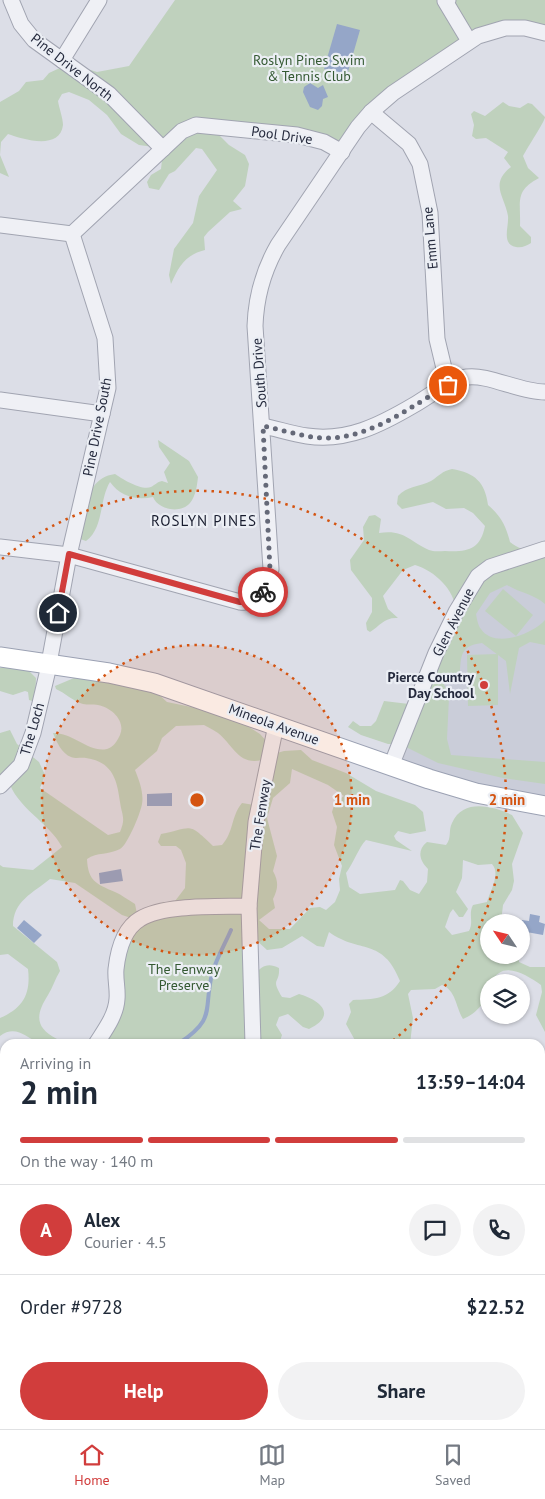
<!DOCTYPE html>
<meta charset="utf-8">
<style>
body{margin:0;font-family:"PT Sans",sans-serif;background:#f2f2f3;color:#1f2937;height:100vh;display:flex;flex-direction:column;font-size:19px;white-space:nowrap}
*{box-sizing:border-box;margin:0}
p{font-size:16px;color:#747a83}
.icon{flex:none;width:28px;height:28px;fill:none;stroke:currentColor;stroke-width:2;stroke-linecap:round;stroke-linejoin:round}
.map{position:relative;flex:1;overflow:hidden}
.details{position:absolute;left:0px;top:1039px;width:545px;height:391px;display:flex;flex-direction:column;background:#fff;border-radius:15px 15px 0 0;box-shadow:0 1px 4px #0004}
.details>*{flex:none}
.needle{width:32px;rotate:305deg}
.fabs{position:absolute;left:480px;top:914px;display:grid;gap:10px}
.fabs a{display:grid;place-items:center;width:50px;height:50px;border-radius:50%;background:#fff;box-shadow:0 1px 4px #0004;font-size:25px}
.pin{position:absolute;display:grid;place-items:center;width:42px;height:42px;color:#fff;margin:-21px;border:2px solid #fff;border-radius:50%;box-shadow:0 1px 5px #0007}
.courier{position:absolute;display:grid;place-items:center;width:50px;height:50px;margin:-25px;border:4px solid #d13d3c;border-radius:50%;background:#fff;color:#222;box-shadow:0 1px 6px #0007}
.overview em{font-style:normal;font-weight:700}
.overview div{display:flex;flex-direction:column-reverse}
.overview{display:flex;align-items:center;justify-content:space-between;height:85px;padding:0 20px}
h1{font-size:32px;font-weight:700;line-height:38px}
.bar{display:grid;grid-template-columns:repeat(4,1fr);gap:8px 5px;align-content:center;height:60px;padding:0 20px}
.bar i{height:6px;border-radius:4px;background:#e0e1e3}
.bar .selected{background:#d13d3c}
.bar p{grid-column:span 4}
.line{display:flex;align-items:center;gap:12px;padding:0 20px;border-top:1px solid #e0e1e3}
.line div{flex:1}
.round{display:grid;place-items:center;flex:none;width:52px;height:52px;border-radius:26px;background:#f2f2f3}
.action{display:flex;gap:10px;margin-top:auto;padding:10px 20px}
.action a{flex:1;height:58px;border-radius:30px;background:#d13d3c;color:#fff;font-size:20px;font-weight:700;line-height:58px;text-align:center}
.action a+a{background:#f2f2f3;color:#1f2937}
.dock{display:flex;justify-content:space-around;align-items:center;height:70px;border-top:1px solid #e0e1e3;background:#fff;font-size:14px;color:#747a83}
.dock a{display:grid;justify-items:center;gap:2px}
.dock .selected{color:#d13d3c}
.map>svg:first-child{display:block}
</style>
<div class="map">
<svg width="545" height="1429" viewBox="0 0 545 1429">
<rect width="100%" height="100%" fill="#dcdee7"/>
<path fill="#cacdd9" d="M 545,549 L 545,806 L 391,766 L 456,612 Z"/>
<g fill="#bfd1bd" fill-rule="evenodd">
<path d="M 175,0 L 545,0 L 545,33 L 505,28 L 393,93 L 342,152 L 330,145 L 218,134 L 229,145 L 245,155 L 249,164 L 245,186 L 233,201 L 242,209 L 230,212 L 208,232 L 204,237 L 205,250 C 185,255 179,266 171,284 L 169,275 L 174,249 L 193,223 L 199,196 L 217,170 L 202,149 L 196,148 L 175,171 L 169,174 L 159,190 L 149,188 L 147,182 L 151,175 L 161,169 L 162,160 L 154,147 L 139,145 L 121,134 L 107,115 L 89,100 L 69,92 L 62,94 L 58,101 C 59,108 63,118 63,125 C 60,151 22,139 8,134 L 1,142 L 0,155 L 9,177 L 0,173 L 0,102 L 19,91 L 26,82 L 43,80 L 49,73 L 62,67 L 81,67 L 97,72 L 129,66 Z"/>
<path d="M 503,102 L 509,106 L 520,108 L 528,103 L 532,104 L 545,117 C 545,121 527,148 523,156 L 528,168 L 539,178 C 514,191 521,202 520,226 L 531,237 L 531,243 C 526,246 522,248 516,247 C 501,244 509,227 508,216 C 505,197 489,184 511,167 L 504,158 L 508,152 L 486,138 L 476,139 L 472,136 L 474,125 L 471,114 L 474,111 L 485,116 Z"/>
<path d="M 158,440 L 189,461 L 198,477 C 197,485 196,496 190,503 C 181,514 158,510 153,497 C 136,501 120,496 110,482 C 99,500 104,528 86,541 L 80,539 C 84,515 84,478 115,474 C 122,479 142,491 151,487 C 155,485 157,482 162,481 L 168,483 L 164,472 L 170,463 L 159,447 Z"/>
<path d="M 452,469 C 475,473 485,482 488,505 C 501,516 506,526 510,542 C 522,551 531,553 545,549 L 545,604 C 533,594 520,593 507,585 L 490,593 L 476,614 C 477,619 478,626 481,629 C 494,649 533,634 545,620 L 545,645 L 530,642 L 519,648 L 510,694 L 506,661 L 482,643 C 457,646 462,659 459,680 L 454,675 L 448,677 L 444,684 L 449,697 L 447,739 L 451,755 L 545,762 L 545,784 L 503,778 L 438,763 L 400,744 L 388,744 L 361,735 L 348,727 L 353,721 L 360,726 L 371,726 L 376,721 L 384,701 L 409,704 C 415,692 456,618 456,611 C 455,590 435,571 415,565 L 403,570 L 383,596 L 388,609 L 398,618 C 384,617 380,626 370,632 L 367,630 L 366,623 L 372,612 L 372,598 L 351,570 L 350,560 L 364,540 L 363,527 L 369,516 L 375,515 L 381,519 L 379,533 C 404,529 409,541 429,550 C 434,552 440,551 445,551 C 468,552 480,550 485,526 L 473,513 L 464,508 L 446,509 L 433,502 L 402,509 L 397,504 L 398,496 C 407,486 419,487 431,481 C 439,476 442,471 452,469 Z"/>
<path d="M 503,589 L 533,615 L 516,636 L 485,611 Z"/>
<path d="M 498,654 L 498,705 L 468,706 L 467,655 Z"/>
<path d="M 8,666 L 28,670 L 36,678 L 35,702 L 29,700 L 28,692 L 25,691 L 13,695 L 0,691 L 0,668 Z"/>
<path d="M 74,678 L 97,678 L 157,693 L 167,702 L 201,709 L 246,725 L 260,734 L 277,753 L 284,751 L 301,750 L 312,760 L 346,773 L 376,791 L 415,805 L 423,812 L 426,831 L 410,834 L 398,831 L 394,836 L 396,840 L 412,851 L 366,840 C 359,847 353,864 346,873 L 349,887 L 360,894 L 395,890 L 400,880 L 403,881 L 410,890 L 419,894 L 427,882 L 428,869 C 419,860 417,850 427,842 L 446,845 C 452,838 448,831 452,823 C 463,798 493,806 512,815 L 523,833 L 512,864 L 514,881 L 512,890 L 503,905 L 501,922 L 489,922 L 489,955 L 519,955 L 519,962 L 530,967 L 545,967 L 545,1032 L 536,1015 L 542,992 L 541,985 C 527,975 502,959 492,982 L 489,982 C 489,999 478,1013 463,1019 C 456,1008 456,990 442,985 L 435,989 L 411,990 L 408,994 L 413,1018 L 410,1044 L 357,1044 L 346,1024 L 351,1012 L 349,1004 L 353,1000 C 374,999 388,1000 400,981 C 383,937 359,954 329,932 L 324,947 L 317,946 L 302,936 L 282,948 L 267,950 L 255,939 L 252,977 C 260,968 266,961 279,968 C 280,985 270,977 282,997 L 290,998 L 299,994 C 320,1000 338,1015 309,1029 L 303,1027 L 288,1014 L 279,1017 L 276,1025 L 282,1035 L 279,1044 L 89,1044 L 108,1026 L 131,918 L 122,915 L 75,883 L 50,879 C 33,893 13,901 13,926 L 57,962 L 60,971 C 55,979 53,987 48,995 C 36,1014 34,1027 57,1039 C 62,1041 67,1041 72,1044 C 63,1044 48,1047 40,1043 C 26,1038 16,1024 0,1036 L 0,1018 C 23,1008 31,994 28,969 L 8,954 L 0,955 L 0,865 L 3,867 L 33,870 L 62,847 C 49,822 16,808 8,779 L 0,782 L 0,733 L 10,730 L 17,744 L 39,762 L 45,775 L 40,788 L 108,835 L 120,832 C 126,818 122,816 120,802 C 117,780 113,762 86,758 C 82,757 76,759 71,757 C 62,754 56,741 53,733 C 74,733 89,753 107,749 C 114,747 117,741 120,735 C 126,721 112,708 98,705 C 93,704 88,705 83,704 C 73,701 65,693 56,689 L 55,686 ZM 204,725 C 209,728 214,730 218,733 C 233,745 239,766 262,760 L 254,805 L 242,803 C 231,816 234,832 222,845 L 213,846 C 187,821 193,828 161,834 L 158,842 L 161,846 L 176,846 L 181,850 L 186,863 L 185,888 L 172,905 L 164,902 L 137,914 L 135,904 C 128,900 122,895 115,892 C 96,884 88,881 87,859 C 97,852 109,855 120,849 C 127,846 141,812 142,804 C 144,793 139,780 135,770 L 157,751 L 162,738 L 176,726 ZM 292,769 L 328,785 L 344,796 L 335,802 L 332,812 L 337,827 L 334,845 L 342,866 L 339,879 L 340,890 L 335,902 L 326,910 L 320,907 L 310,908 L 290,929 L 269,929 L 259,920 L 275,908 L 273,899 C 278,889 279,882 273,871 L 277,856 L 267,818 L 273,798 L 290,783 ZM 463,860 L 478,865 L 492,864 C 501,874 490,891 487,902 L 473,905 C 468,914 474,922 469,931 L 452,935 L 445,927 L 450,913 L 453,909 L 459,917 L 463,917 L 468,909 L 456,892 L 462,878 Z"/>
<path d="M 540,1233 L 545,1234 L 545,1275 L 540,1282 Z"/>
<path d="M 540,1316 L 545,1319 L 545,1350 L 540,1372 Z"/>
<path d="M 540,1385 L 545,1389 L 545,1429 L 501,1429 L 491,1425 L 540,1425 Z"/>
</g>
<g fill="#95a6c8">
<path d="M 337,24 L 360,30 L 347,75 L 324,69 Z"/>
<path d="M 310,83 L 318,88 L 323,85 L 328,97 L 323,99 L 322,106 L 318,110 L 310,107 L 303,92 L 304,87 Z"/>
<path d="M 172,793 L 172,806 L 147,806 L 147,794 Z"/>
<path d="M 121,869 L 123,881 L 100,884 L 99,873 Z"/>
<path d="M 530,914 L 540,916 L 539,922 L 545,924 L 543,935 L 521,931 L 522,920 L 529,921 Z"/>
<path d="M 24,920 L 42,935 L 34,943 L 17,928 Z"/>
</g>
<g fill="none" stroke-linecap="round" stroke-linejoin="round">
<path stroke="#95a6c8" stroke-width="4" d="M 178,1044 C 217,1018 203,1011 212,974 C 216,959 225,944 231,930"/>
<defs>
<g id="minor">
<path d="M 11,0 L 21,24 L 34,40 L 109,94 L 163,149"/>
<path d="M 448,0 L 445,1 L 469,41"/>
<path d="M 62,60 L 99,0"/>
<path d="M 371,112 L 409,144 L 420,164 L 430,213 L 437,339 L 448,385"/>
<path d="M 0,225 L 72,234"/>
<path d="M 72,234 L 182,131 L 196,125 L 297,135 L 324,142 L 342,152"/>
<path d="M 0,400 L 102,414"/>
<path d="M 263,426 C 278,429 292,434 307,436 C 347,442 380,425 414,405 C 430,396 449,380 467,377 C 488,374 520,392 545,392"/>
<path d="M 0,547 L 69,555 L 240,602 C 260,604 268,587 271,569 L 255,326 C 256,296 263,271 278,245 L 358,127 L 371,112 L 393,93 L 478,36 L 505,28 L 525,28 L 545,33"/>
<path d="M 391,766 L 436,653 L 456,612 L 478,576 L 490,567 L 545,549"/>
<path d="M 0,786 L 21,765 L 33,733 L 47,674 L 69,555 L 108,388 L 105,338 L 72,234"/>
<path d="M 96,1044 C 104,1031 116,1016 117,999 C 118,989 115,979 116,969 C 118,951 123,929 140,919 C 164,904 220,907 249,906"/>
<path d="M 253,1044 L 249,906 L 256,822 L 276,725"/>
<path d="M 0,1102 L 5,1103"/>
<path d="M 540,1145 L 545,1148"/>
<path d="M 0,1364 L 5,1367"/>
<path d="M 540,1422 L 545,1424"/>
<path d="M 111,1425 L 118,1429"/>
<path d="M 93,1429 L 97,1425"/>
</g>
<path id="major" d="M 0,657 L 109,673 L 154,683 L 429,779 L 476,793 L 545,806"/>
</defs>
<use href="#minor" stroke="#a1a4b1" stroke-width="17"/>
<use href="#major" stroke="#9ba1b3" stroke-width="21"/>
<use href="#minor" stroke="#eff0f5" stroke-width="15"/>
<use href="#major" stroke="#fff" stroke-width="19"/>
</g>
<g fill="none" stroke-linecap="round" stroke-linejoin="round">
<path stroke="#656978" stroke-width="5" stroke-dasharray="0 9" d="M 263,592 L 270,570 L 263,426 C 284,430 305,438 327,438 C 371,438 412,406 448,385"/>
<path stroke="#d13d3c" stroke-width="6" d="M 58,613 L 69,554 L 240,602 L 251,602 L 263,592"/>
</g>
<circle cx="197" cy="800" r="155" fill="#d45411" fill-opacity=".12"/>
<g fill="none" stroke="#d45411" stroke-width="2.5" stroke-dasharray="2.5 5">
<circle cx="197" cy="800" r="155"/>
<path d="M2 559A310 310 0 1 1 390 1043"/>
</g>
<circle fill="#d13d3c" stroke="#ebeef4" stroke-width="2" cx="484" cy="685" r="5"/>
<g text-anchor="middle" stroke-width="4.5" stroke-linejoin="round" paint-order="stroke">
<g font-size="14" fill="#345932" stroke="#ebeef4">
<text x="309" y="65">Roslyn Pines Swim<tspan x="309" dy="16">&amp; Tennis Club</tspan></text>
<text x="184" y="974">The Fenway<tspan x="184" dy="16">Preserve</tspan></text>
</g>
<g font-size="14" fill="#252a3d" stroke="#ebeef4">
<text transform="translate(72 67) rotate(38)" y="5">Pine Drive North</text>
<text transform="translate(282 135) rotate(8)" y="5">Pool Drive</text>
<text transform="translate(430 238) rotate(-95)" y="5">Emm Lane</text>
<text transform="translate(259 373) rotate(-94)" y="5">South Drive</text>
<text transform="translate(97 427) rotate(-79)" y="5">Pine Drive South</text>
<text transform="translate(453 622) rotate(-63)" y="5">Glen Avenue</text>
<text transform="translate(274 724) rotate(20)" y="5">Mineola Avenue</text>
<text transform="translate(32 729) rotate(-74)" y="5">The Loch</text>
<text transform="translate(260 815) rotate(-81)" y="5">The Fenway</text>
</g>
<g font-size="14" font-weight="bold" fill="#252a3d" stroke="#ebeef4" text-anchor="end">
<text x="474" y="682">Pierce Country<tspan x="474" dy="16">Day School</tspan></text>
</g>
<g font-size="15" letter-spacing="1" fill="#181c2e" stroke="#ebeef4">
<text x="204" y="526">ROSLYN PINES</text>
</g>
</g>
<circle cx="197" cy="800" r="8" fill="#d45411" stroke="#ebeef4" stroke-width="2.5"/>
<g font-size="15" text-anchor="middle" font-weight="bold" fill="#d45411" stroke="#ebeef4" stroke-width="4.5" stroke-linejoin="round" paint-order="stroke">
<text x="352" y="805">1 min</text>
<text x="507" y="805">2 min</text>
</g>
</svg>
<div class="fabs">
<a><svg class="needle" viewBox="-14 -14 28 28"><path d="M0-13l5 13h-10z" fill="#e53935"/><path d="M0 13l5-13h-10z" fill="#747a83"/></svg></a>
<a><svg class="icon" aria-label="layers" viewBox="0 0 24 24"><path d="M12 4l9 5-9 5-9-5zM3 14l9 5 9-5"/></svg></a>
</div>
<div class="pin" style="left:448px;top:385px;background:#ea580c"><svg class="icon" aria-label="bag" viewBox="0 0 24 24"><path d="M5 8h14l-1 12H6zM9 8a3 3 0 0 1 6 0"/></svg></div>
<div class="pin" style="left:58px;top:613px;background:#1f2937"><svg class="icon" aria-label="home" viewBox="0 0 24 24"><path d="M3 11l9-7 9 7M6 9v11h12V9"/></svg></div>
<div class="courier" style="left:263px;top:592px"><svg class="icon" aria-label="bike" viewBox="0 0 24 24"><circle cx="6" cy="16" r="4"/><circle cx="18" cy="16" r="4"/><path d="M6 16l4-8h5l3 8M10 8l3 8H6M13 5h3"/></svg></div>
<section class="details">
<div class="overview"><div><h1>2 min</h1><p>Arriving in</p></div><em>13:59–14:04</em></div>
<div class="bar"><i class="selected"></i><i class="selected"></i><i class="selected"></i><i></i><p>On the way · 140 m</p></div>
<div class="line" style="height:90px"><b class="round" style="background:#d13d3c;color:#fff">A</b><div><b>Alex</b><p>Courier · 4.5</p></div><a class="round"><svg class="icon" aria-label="chat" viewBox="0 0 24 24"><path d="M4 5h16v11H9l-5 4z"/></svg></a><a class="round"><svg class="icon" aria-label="phone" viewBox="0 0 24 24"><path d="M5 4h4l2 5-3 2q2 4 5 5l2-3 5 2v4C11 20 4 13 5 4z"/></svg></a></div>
<div class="line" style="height:65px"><div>Order #9728</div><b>$22.52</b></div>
<div class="action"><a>Help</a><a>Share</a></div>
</section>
</div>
<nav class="dock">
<a class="selected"><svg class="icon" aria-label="home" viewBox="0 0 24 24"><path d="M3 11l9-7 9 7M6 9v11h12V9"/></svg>Home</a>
<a><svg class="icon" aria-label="map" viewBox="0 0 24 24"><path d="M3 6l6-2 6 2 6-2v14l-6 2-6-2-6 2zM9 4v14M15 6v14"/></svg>Map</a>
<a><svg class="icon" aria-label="saved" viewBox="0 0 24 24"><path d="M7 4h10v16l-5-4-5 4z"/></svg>Saved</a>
</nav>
